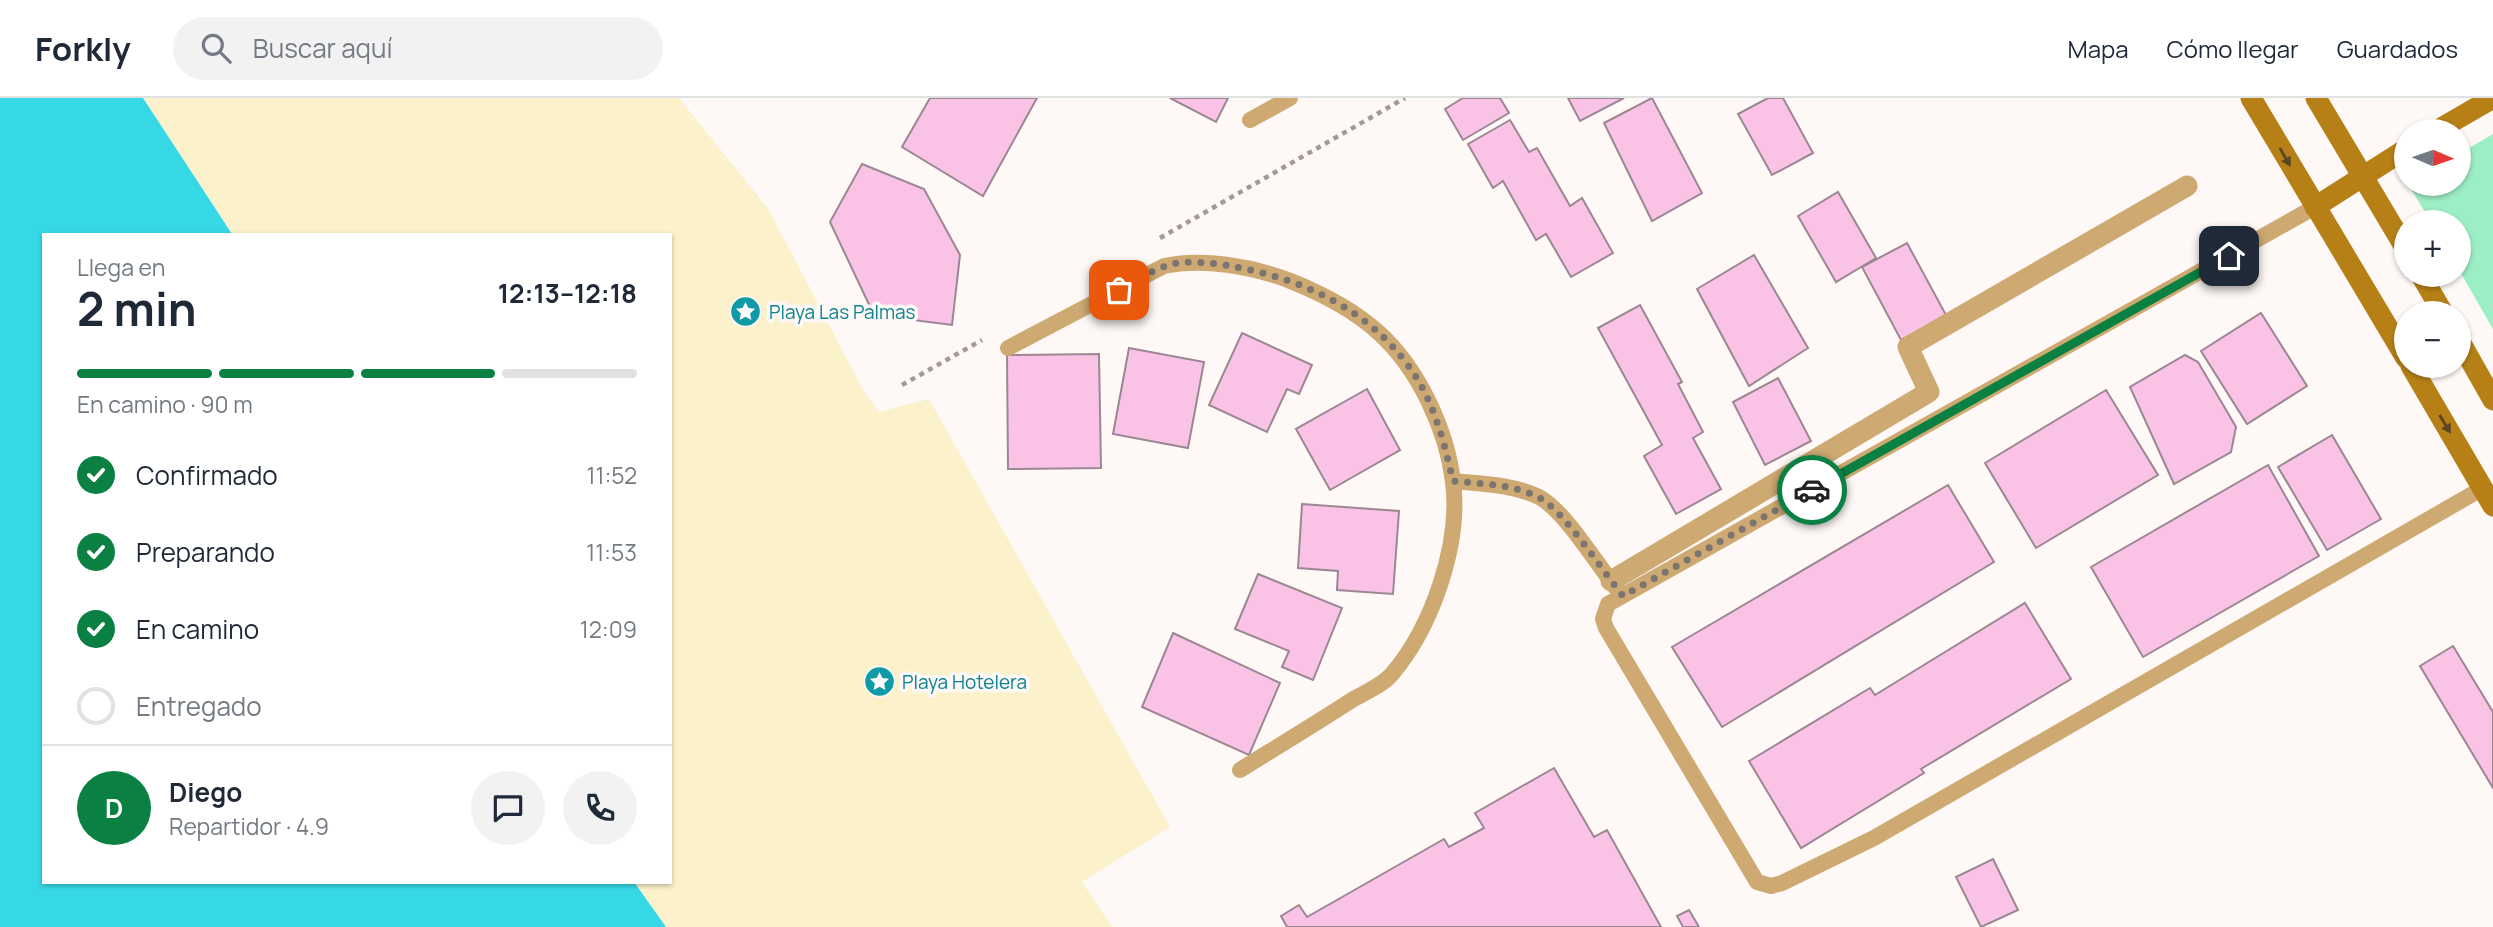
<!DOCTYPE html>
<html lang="es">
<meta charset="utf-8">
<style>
body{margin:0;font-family:Manrope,sans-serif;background:#f2f2f3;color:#1f2937;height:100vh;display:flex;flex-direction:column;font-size:26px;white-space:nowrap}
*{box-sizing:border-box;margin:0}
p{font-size:23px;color:#747a83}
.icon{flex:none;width:38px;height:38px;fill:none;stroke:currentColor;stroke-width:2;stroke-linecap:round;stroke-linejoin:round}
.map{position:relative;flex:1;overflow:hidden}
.panel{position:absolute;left:42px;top:135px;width:630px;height:651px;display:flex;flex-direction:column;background:#fff;border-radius:0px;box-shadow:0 2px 5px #0004}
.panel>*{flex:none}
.needle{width:46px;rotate:92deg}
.controls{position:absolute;left:2394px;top:21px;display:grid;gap:14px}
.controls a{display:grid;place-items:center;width:77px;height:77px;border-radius:50%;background:#fff;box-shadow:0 2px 5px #0004;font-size:35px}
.pin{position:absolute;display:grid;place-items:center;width:60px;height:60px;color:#fff;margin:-30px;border-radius:14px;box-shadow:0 4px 10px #0006}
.courier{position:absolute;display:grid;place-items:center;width:70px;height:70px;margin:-35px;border:5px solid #0b8043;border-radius:50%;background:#fff;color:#222;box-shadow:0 2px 9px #0007}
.overview em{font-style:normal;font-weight:700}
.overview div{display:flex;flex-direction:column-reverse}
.overview{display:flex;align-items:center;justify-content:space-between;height:119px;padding:0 35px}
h1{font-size:46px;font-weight:700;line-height:52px}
.bar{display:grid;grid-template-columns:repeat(4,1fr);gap:10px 7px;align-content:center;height:84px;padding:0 35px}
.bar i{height:9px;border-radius:5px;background:#e0e1e3}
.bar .on{background:#0b8043}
.bar p{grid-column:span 4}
.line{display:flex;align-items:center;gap:18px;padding:0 35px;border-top:2px solid #e0e1e3}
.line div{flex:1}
.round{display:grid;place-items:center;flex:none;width:74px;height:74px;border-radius:37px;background:#f2f2f3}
ol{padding:0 35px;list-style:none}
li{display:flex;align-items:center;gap:21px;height:77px}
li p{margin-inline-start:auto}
li .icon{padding:7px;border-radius:50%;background:#0b8043;color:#fff;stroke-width:4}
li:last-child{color:#747a83}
li i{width:38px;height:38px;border:4px solid #e0e1e3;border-radius:50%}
header{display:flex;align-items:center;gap:42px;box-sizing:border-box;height:98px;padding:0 35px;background:#fff;border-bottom:2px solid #e0e1e3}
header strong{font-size:33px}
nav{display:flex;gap:38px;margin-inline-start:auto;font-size:24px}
.search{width:490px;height:63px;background:#f2f2f3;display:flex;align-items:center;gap:18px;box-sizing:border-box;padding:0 24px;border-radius:38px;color:#747a83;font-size:26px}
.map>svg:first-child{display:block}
</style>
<header>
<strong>Forkly</strong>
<div class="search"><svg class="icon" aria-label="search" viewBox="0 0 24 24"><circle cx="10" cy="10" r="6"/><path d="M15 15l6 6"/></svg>Buscar aquí</div>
<nav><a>Mapa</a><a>Cómo llegar</a><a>Guardados</a></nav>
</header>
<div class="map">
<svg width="2493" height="829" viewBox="0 0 2493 829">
<rect width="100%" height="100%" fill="#fef9f7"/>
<path fill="#9ceec5" d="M 2493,36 L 2493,231 L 2459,172 L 2459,124 L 2431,124 L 2408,86 L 2459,86 L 2459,56 Z"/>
<path fill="#fbf1cb" d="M 143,0 L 679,0 L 769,112 L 863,292 L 879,314 L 929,301 L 1170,729 L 1082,784 L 1112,829 L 666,829 L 634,784 L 670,784 L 670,136 L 232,136 Z"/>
<path fill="#37d8e6" d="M 0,0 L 143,0 L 232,136 L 44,136 L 44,784 L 634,784 L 666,829 L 0,829 Z"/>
<g fill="#fac3e6" stroke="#9b8793" stroke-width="2">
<path d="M 930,0 L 1037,0 L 983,98 L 902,49 Z"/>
<path d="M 1170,0 L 1228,0 L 1216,24 Z"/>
<path d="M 1463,0 L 1500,0 L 1509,15 L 1463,42 L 1445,11 Z"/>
<path d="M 1568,0 L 1624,0 L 1580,23 Z"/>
<path d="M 1652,0 L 1702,95 L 1652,123 L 1604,25 Z"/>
<path d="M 1768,0 L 1783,0 L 1813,55 L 1772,77 L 1738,16 Z"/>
<path d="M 1510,22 L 1529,54 L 1537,50 L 1570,108 L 1582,100 L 1613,155 L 1571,179 L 1546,136 L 1536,142 L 1503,83 L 1493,90 L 1468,46 Z"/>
<path d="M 862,66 L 924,91 L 960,157 L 952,227 L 874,217 L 830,124 Z"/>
<path d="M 1838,94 L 1876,160 L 1836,184 L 1798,118 Z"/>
<path d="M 1907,145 L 1946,217 L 1901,242 L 1862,169 Z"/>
<path d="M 1754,157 L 1808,250 L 1749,288 L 1697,191 Z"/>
<path d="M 1640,207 L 1682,284 L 1678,286 L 1703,334 L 1693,340 L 1721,391 L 1676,416 L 1644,358 L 1662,347 L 1598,230 Z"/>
<path d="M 2261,215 L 2307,288 L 2247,326 L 2201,253 Z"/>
<path d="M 1242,235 L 1312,267 L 1299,296 L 1287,291 L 1267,334 L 1209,307 Z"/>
<path d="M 1129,250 L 1204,264 L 1188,350 L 1113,336 Z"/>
<path d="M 1099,256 L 1101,370 L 1008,371 L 1007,257 Z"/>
<path d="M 2185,257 L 2198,264 L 2236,329 L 2231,354 L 2174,386 L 2130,289 Z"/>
<path d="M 1778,280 L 1811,343 L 1765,367 L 1733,304 Z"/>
<path d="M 1367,291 L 1400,352 L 1330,392 L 1296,331 Z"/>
<path d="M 2106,292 L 2158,377 L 2036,450 L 1985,365 Z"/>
<path d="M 2332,337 L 2381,421 L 2327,452 L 2278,369 Z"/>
<path d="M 2268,367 L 2319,458 L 2143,559 L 2091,469 Z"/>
<path d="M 1948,387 L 1994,464 L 1722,629 L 1672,549 Z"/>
<path d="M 1302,406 L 1399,413 L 1393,496 L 1337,492 L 1338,473 L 1298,470 Z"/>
<path d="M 1258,476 L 1342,510 L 1313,582 L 1282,569 L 1289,553 L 1235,531 Z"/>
<path d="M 2025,505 L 2071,581 L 1921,671 L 1924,675 L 1801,750 L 1749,663 L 1870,590 L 1875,597 Z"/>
<path d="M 1173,535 L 1280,585 L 1249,657 L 1142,609 Z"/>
<path d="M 2453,548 L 2493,614 L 2493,690 L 2420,568 Z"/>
<path d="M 1554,670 L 1594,739 L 1607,732 L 1661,829 L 1287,829 L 1281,818 L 1299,807 L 1307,819 L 1444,741 L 1449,749 L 1484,730 L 1475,715 Z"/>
<path d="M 1993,761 L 2018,812 L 1981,829 L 1956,779 Z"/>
<path d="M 1689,812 L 1699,829 L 1683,829 L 1677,818 Z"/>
</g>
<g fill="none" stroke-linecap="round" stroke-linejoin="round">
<g stroke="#a19a97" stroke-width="4.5" stroke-dasharray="5 5" stroke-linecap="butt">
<path d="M 1160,140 L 1405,0"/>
<path d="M 902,287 L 982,242"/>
</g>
<g stroke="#cea972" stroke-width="16">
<path d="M 1250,22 L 1290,0"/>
<path d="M 2315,109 L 1608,506 L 1603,521 L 1606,530 L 1757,784 L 1771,788 L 1782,785 L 1874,740 L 2483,390"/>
<path d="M 1008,250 L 1164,168 C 1204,160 1250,168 1288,182 C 1321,195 1353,211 1379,235 C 1418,270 1447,332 1453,384 C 1461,446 1432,529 1392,576 C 1383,587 1364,595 1352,602 C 1315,626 1277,649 1240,672"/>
<path d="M 1453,383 C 1482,386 1512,386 1539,399 C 1565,413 1596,465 1616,490"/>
</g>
<path stroke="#cea972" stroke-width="21" d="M 1611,483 L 1929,294 L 1908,249 L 2187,88"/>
<g stroke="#b68016" stroke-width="21">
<path d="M 2251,0 L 2406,260"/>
<path d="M 2316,0 L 2406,151"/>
<path d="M 2436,33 L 2493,0"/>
<path d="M 2315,109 L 2406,51"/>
<path d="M 2421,177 L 2443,215"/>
<path d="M 2459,242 L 2493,302"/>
<path d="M 2411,268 L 2493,408"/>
</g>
</g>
<defs><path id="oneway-solid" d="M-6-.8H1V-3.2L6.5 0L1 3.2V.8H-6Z" transform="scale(1.75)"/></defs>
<g fill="#5c4522">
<use href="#oneway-solid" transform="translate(2285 59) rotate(60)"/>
<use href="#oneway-solid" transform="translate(2445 326) rotate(59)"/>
</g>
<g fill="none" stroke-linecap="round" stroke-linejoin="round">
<path stroke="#7b7470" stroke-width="7" stroke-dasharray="0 12.6" d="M 1119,192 C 1137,182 1156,169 1177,165 C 1195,163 1217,165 1235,169 C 1303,181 1369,212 1410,270 C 1434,303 1444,344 1453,383 C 1482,386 1512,386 1538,399 C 1564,412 1603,474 1623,498 L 1812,392"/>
<path stroke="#0b8043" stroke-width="9" d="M 1812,392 L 2229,158"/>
</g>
<defs>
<symbol id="sight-disc" viewBox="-11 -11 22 22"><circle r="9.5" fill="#0f9aa8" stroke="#fef9f7"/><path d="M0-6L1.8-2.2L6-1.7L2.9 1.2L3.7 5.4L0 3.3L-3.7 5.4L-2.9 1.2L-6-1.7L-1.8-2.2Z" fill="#fff"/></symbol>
</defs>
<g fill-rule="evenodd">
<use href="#sight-disc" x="728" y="196" width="35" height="35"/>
<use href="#sight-disc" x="862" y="566" width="35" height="35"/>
</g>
<g text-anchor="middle" stroke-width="7" stroke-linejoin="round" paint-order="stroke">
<g font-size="19" fill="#0d838f" stroke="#fef9f7" text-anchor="start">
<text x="769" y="221">Playa Las Palmas</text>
<text x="902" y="591">Playa Hotelera</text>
</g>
</g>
</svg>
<div class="controls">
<a><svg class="needle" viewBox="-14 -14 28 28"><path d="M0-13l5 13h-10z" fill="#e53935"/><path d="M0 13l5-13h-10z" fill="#747a83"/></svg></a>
<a>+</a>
<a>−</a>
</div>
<div class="pin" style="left:1119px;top:192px;background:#ea580c"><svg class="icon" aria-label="bag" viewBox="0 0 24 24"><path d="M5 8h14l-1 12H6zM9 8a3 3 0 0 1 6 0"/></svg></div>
<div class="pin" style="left:2229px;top:158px;background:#1f2937"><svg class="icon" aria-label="home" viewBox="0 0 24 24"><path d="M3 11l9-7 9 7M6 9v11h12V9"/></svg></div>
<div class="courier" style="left:1812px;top:392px"><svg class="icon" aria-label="car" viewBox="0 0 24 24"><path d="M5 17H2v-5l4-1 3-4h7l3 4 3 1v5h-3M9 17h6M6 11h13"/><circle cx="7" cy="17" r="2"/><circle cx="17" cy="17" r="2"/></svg></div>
<section class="panel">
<div class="overview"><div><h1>2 min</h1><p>Llega en</p></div><em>12:13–12:18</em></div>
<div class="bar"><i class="on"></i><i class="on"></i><i class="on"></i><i></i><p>En camino · 90 m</p></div>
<ol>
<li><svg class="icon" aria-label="check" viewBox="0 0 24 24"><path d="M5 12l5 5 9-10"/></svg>Confirmado<p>11:52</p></li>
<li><svg class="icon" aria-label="check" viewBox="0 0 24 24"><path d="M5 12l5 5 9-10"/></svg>Preparando<p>11:53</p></li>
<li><svg class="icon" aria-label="check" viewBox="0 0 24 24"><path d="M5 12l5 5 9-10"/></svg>En camino<p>12:09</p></li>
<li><i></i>Entregado</li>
</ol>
<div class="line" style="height:126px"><b class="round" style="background:#0b8043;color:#fff">D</b><div><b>Diego</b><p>Repartidor · 4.9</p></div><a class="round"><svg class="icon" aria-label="chat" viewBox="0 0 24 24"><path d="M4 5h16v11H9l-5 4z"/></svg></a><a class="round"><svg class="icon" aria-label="phone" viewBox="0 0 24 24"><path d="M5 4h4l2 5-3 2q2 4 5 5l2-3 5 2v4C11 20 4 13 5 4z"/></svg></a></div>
</section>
</div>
